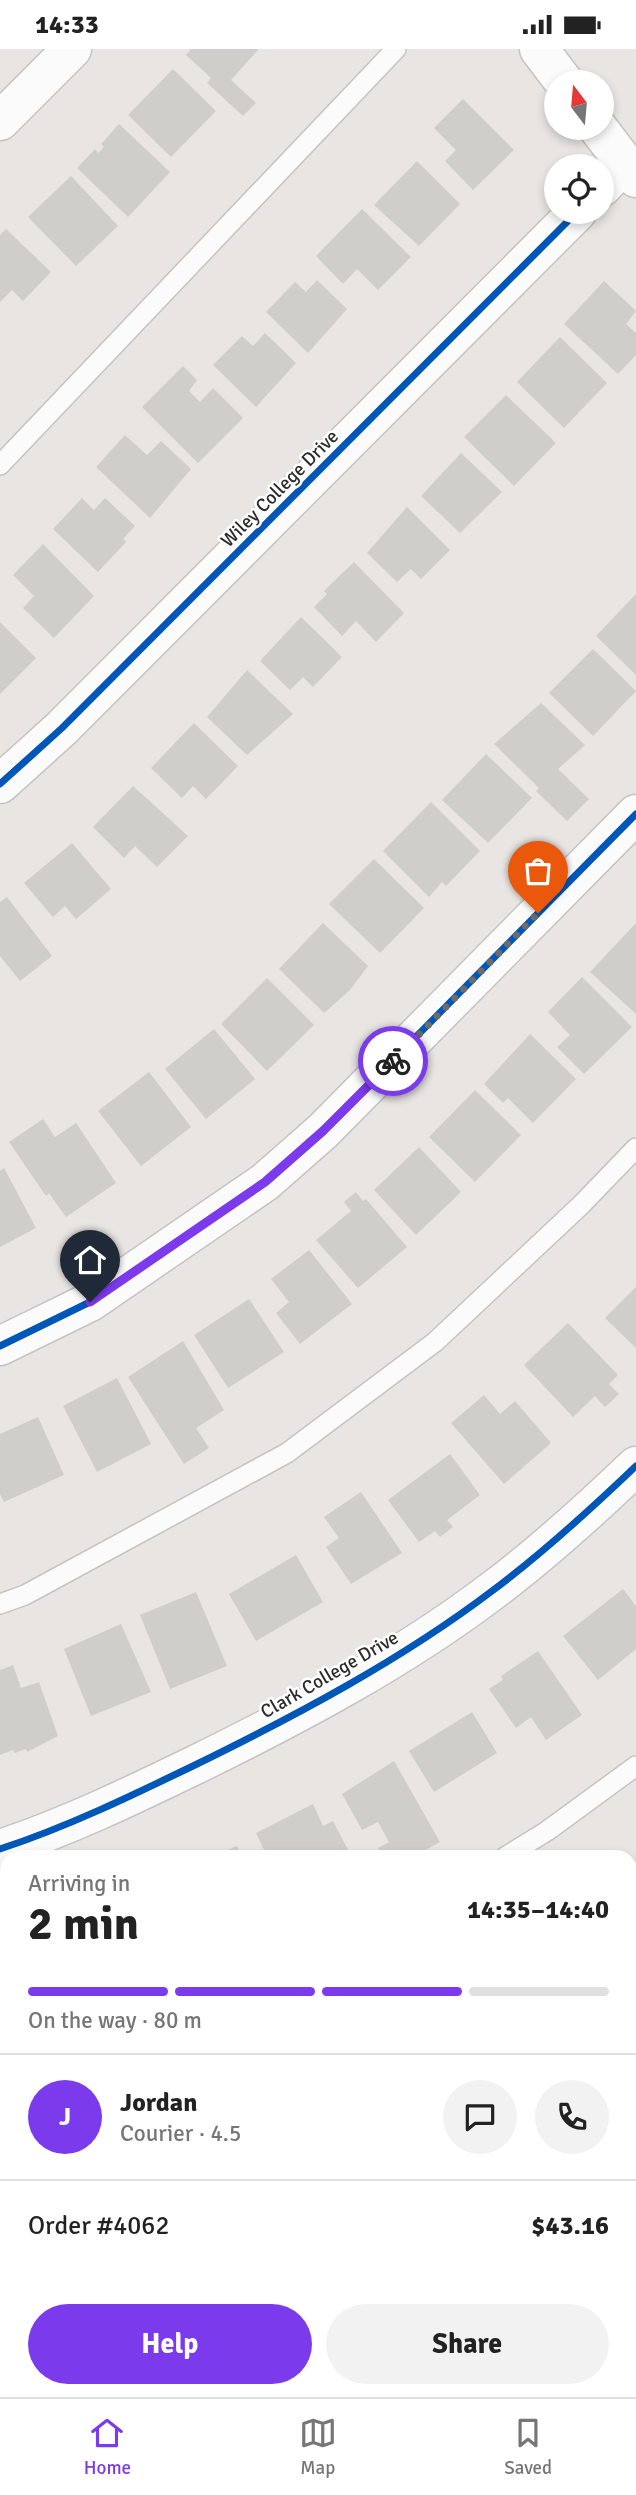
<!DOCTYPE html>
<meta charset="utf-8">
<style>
body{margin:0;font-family:Signika,sans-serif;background:#f2f2f2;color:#222;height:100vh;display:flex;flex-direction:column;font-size:26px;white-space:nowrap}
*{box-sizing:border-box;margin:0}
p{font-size:23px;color:#767676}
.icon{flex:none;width:38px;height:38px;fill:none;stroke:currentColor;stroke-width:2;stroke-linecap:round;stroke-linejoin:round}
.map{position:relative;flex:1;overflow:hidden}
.side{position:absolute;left:0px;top:1801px;width:637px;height:548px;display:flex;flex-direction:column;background:#fff;border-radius:21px 21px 0 0;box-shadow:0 4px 10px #0003}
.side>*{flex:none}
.needle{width:46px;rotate:344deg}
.buttons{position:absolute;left:544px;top:21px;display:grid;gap:14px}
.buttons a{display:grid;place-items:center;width:70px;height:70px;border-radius:50%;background:#fff;box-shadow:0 4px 10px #0003;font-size:35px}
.pin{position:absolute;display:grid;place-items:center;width:60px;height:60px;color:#fff;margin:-72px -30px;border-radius:50% 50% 50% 0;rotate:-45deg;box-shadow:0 0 7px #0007}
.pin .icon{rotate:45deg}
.courier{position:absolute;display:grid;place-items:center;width:70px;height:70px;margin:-35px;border:5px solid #7c3aed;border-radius:50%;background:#fff;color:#222;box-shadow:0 2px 9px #0007}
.headline em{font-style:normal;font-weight:800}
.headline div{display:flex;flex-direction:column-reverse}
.headline{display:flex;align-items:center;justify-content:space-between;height:119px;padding:0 28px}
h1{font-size:46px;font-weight:800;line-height:52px}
.bar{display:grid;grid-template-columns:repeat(4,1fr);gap:10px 7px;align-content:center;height:84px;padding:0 28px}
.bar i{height:9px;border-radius:5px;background:#e0e0e0}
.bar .selected{background:#7c3aed}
.bar p{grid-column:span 4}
.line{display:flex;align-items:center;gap:18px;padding:0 28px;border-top:2px solid #e0e0e0}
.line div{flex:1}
.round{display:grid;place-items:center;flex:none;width:74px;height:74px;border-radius:37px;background:#f2f2f2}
.cta{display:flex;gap:14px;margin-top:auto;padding:14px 28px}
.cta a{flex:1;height:80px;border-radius:42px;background:#7c3aed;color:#fff;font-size:28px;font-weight:800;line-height:80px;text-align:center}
.cta a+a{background:#f2f2f2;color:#222}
.status{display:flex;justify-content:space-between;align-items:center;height:49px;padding:0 35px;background:#fff;direction:ltr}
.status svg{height:19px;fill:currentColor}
.menu{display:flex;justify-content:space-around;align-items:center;height:98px;border-top:2px solid #e0e0e0;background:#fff;font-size:19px;color:#767676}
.menu a{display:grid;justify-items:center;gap:4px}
.menu .selected{color:#7c3aed}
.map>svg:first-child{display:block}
</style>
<div class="status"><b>14:33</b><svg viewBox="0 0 49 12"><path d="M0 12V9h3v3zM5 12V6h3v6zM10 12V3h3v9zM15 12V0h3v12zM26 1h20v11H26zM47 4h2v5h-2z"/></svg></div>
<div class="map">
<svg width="636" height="2348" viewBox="0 0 636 2348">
<rect width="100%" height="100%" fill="#e9e5e2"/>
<g fill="#d0cecb">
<path d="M 191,0 L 259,0 L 231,31 L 256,54 L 243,67 L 207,34 L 211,29 L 186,6 Z"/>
<path d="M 173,20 L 216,62 L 171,108 L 128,66 Z"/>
<path d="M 463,50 L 514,101 L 473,141 L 445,112 L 456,101 L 434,79 Z"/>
<path d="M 119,75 L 170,123 L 128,168 L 77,119 L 95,100 L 98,104 L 104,98 L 101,95 Z"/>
<path d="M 417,112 L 460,155 L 419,197 L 374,156 Z"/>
<path d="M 71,127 L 118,177 L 76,217 L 28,168 Z"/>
<path d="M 362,160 L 411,208 L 378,241 L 357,220 L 343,235 L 316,207 Z"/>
<path d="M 6,180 L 51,223 L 23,252 L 12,241 L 0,253 L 0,186 Z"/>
<path d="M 317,231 L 347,260 L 308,304 L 266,263 L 295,233 L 306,243 Z"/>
<path d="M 604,232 L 636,262 L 626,275 L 636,284 L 636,306 L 618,325 L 564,275 Z"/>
<path d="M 265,284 L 296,314 L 256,358 L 213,316 L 242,287 L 253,297 Z"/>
<path d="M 560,288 L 607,334 L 564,379 L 517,333 Z"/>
<path d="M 183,317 L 197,331 L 189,342 L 200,353 L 213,339 L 243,369 L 198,414 L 142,358 Z"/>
<path d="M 506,346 L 556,394 L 514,437 L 464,388 Z"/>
<path d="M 125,386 L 147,406 L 161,392 L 191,420 L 150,469 L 96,418 Z"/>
<path d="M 461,404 L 502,443 L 460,484 L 421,447 Z"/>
<path d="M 82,449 L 94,461 L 105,449 L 135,477 L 123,490 L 126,493 L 98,523 L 53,480 Z"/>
<path d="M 407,458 L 450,501 L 421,530 L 411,520 L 397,533 L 367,504 Z"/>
<path d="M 43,495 L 94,547 L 54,589 L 23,559 L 34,547 L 13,526 Z"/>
<path d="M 354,513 L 404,564 L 376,593 L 356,572 L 342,587 L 314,558 L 327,545 L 324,542 Z"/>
<path d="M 636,545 L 636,626 L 596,587 Z"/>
<path d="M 301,568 L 342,608 L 313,638 L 303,628 L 290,641 L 260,612 Z"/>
<path d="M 0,573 L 36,609 L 0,645 Z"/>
<path d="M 593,600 L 636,642 L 593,687 L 549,644 Z"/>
<path d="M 247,621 L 293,665 L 247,706 L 207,668 Z"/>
<path d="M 541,654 L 585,696 L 558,720 L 589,750 L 567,772 L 536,742 L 539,739 L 494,695 Z"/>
<path d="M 194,674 L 238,717 L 206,750 L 193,737 L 182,749 L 151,719 Z"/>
<path d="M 486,705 L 532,749 L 488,794 L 442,751 Z"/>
<path d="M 133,737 L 188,787 L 157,818 L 135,797 L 124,809 L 93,778 Z"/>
<path d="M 431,753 L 480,802 L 446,837 L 442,833 L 429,848 L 383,802 Z"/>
<path d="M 72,794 L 111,840 L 76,870 L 65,857 L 53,868 L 24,834 Z"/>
<path d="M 374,810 L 424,859 L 380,904 L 329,855 Z"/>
<path d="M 7,848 L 52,907 L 20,932 L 0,907 L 0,853 Z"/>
<path d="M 323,874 L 368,917 L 350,941 L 324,964 L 279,920 Z"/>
<path d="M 636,874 L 636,965 L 590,923 Z"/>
<path d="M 582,928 L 632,978 L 584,1025 L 557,998 L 570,986 L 548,963 Z"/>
<path d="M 267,929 L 314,976 L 267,1022 L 221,975 Z"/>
<path d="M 214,980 L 255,1030 L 206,1070 L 165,1020 Z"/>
<path d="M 530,985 L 576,1030 L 533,1074 L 508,1049 L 503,1054 L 484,1035 Z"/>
<path d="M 149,1023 L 191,1078 L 141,1117 L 98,1062 Z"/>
<path d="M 475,1041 L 521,1086 L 475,1133 L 429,1088 Z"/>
<path d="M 43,1070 L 55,1088 L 76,1074 L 116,1134 L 66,1168 L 49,1144 L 46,1147 L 9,1093 Z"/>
<path d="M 419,1098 L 461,1143 L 416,1186 L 374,1141 Z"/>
<path d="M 4,1119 L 36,1179 L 0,1198 L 0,1122 Z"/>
<path d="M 356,1143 L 363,1152 L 366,1150 L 407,1198 L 358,1239 L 316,1191 L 351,1162 L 344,1153 Z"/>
<path d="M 309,1201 L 352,1255 L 300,1295 L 276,1264 L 289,1253 L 271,1230 Z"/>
<path d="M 636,1238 L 636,1299 L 605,1269 Z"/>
<path d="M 249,1250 L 284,1303 L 228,1339 L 194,1286 Z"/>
<path d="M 568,1274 L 618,1326 L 609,1335 L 619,1345 L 605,1358 L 595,1347 L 573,1368 L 524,1316 Z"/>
<path d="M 183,1292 L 224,1361 L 196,1379 L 209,1399 L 184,1415 L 128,1328 Z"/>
<path d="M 117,1329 L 151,1395 L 97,1423 L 63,1357 Z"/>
<path d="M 484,1346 L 500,1365 L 515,1352 L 551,1394 L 504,1435 L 451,1374 Z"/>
<path d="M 38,1368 L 64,1426 L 4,1453 L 0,1445 L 0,1385 Z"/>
<path d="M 450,1405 L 480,1446 L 447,1471 L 453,1478 L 440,1488 L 435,1482 L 419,1493 L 388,1451 Z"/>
<path d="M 361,1443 L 402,1504 L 351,1535 L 326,1498 L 339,1489 L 324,1468 Z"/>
<path d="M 296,1506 L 323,1553 L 256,1592 L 229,1545 Z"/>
<path d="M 623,1540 L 636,1557 L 636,1600 L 598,1631 L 563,1587 Z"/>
<path d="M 196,1543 L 227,1617 L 170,1640 L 140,1566 Z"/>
<path d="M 121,1575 L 151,1643 L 91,1667 L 64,1600 Z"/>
<path d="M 538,1602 L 582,1666 L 546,1691 L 531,1668 L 516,1679 L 489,1640 L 503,1631 L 501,1627 Z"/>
<path d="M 13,1616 L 21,1639 L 39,1633 L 58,1687 L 27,1703 L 26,1700 L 15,1704 L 13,1701 L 0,1706 L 0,1621 Z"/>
<path d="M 472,1663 L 497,1704 L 434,1743 L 409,1702 Z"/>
<path d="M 394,1712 L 440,1793 L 413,1808 L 384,1808 L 378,1799 L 389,1793 L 378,1773 L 362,1781 L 342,1745 Z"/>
<path d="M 313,1755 L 323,1777 L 333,1772 L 348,1801 L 338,1805 L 339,1808 L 255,1808 L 265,1803 L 256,1784 Z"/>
<path d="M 237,1797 L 242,1808 L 211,1808 Z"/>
<path d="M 7,2132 L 7,2188 L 0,2190 L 0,2134 Z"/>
<path d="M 140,2342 L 205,2342 L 207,2348 L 121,2348 Z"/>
<path d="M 223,2342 L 305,2342 L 306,2344 L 296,2348 L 226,2348 Z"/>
</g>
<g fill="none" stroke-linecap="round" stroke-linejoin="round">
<defs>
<g id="service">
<path d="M 0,416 L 396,0"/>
<path d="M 0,1555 L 25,1546 L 287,1404 L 435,1293 L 581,1156 L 636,1099"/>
<path d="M 505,1808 L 547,1782 L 636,1717"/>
<path d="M 0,2038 L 7,2036"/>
<path d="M 630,2224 L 636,2237"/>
</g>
<g id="minor">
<path d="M 0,72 L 72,0"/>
<path d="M 602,138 L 625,114"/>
<path d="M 0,735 L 62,679 L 577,163"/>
<path d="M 0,1297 L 90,1253 L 265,1133 L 323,1082 L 636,765"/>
<path d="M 0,1800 C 67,1778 131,1747 195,1716 C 297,1666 401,1611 492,1542 C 543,1504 590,1461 636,1417"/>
</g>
<g id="tertiary">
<path d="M 539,0 L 564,33"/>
<path d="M 598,79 L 636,129"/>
<path d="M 630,2023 L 636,2019"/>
<path d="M 0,2291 L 7,2289"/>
</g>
</defs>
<use href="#service" stroke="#c5c4c4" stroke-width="22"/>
<use href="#minor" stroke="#c5c4c4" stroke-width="41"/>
<use href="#tertiary" stroke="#c5c4c4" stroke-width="41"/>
<use href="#service" stroke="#fcfbfb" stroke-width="19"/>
<use href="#minor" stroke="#fcfbfb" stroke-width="38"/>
<use href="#tertiary" stroke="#fcfbfb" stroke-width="38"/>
<defs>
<g id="cycleway">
<path d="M 0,735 L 62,679 L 577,163"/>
<path d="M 0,1297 L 90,1253 L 265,1133 L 323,1082 L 636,765"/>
<path d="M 0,1800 C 67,1778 131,1747 195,1716 C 297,1666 401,1611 492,1542 C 543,1504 590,1461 636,1417"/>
</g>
</defs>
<use href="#cycleway" stroke="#fff" stroke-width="11"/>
<use href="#cycleway" stroke="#0057b8" stroke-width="7"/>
</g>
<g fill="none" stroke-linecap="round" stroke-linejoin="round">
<path stroke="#6e6c6b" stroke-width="7" stroke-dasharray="0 12.6" d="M 393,1012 L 538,864"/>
<path stroke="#7c3aed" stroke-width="9" d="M 90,1253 L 265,1133 L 323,1082 L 393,1012"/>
</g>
<g text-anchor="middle" stroke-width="5" stroke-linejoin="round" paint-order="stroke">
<g font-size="19" fill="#2b2b2b" stroke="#fff">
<text transform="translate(279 439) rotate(-45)" y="7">Wiley College Drive</text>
<text transform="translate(329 1625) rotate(-30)" y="7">Clark College Drive</text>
</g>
</g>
</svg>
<div class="buttons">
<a><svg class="needle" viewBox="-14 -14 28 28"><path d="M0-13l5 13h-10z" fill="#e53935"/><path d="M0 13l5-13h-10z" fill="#767676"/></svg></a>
<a><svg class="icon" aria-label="locate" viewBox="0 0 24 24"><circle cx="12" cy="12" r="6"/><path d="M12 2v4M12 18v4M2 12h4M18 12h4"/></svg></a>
</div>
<div class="pin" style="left:538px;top:864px;background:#ea580c"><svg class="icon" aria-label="bag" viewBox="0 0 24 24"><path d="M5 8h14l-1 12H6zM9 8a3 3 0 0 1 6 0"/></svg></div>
<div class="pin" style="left:90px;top:1253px;background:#1f2937"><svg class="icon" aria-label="home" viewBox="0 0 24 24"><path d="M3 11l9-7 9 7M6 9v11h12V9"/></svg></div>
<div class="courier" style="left:393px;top:1012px"><svg class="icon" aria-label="bike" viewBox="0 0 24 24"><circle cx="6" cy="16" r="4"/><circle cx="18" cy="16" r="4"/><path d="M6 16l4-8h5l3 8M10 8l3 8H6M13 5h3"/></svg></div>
<section class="side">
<div class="headline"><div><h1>2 min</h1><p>Arriving in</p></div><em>14:35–14:40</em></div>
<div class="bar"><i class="selected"></i><i class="selected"></i><i class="selected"></i><i></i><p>On the way · 80 m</p></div>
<div class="line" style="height:126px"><b class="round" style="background:#7c3aed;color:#fff">J</b><div><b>Jordan</b><p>Courier · 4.5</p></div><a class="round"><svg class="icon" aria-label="chat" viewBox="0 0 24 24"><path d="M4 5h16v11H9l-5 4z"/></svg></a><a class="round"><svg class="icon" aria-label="phone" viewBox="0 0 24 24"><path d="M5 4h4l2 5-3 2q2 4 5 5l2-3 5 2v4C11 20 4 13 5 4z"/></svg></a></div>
<div class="line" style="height:91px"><div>Order #4062</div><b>$43.16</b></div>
<div class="cta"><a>Help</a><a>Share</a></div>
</section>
</div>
<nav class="menu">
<a class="selected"><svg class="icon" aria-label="home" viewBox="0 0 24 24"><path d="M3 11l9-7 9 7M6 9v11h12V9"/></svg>Home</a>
<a><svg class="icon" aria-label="map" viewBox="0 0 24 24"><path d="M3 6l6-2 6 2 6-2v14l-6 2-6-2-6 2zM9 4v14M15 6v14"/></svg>Map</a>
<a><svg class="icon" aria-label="saved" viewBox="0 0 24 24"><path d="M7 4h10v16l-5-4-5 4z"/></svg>Saved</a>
</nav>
